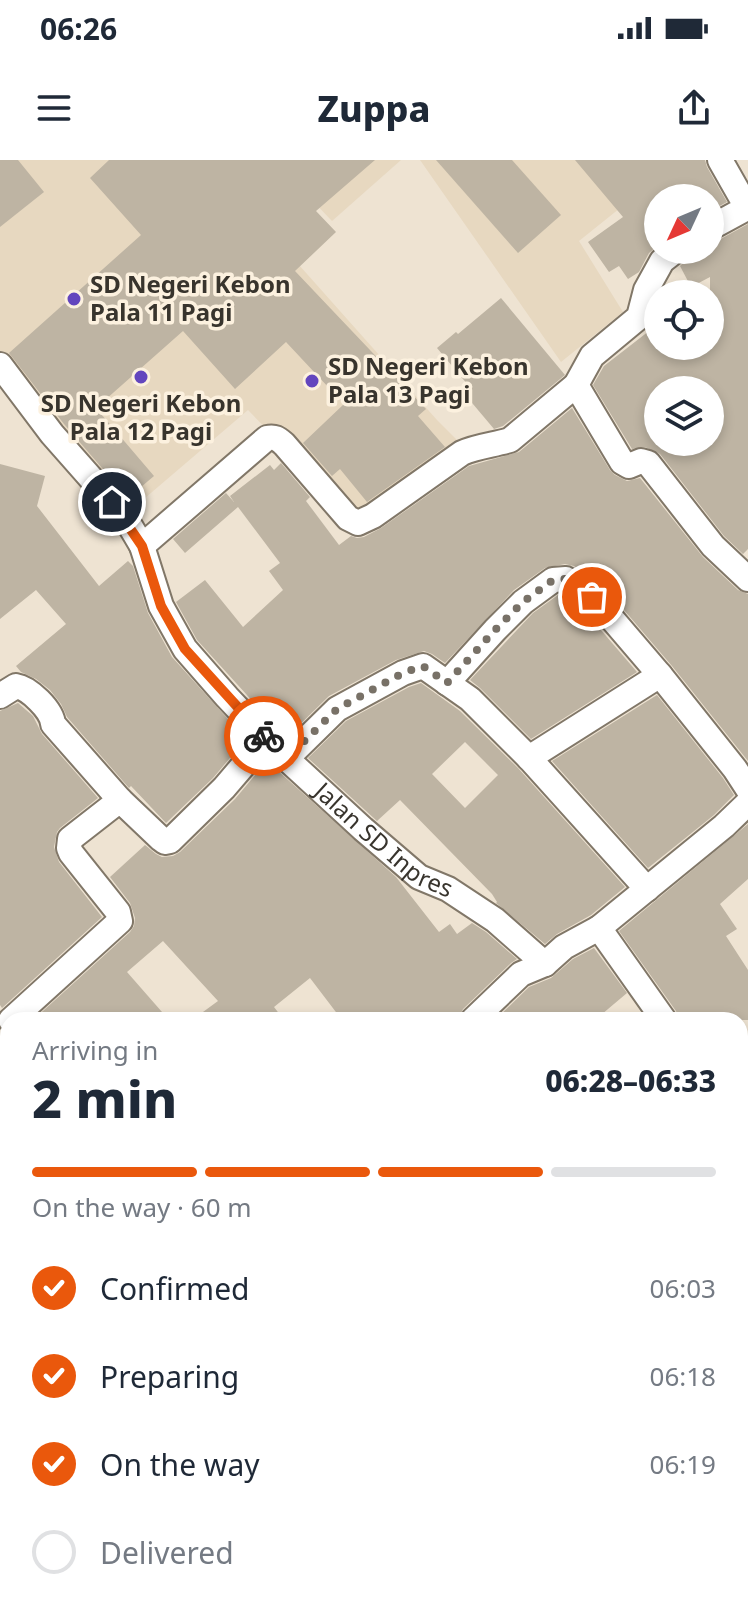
<!DOCTYPE html>
<meta charset="utf-8">
<style>
body{margin:0;font-family:"Noto Sans",sans-serif;background:#f2f2f3;color:#1f2937;height:100vh;display:flex;flex-direction:column;font-size:30px;white-space:nowrap}
*{box-sizing:border-box;margin:0}
p{font-size:26px;color:#747a83}
.icon{flex:none;width:44px;height:44px;fill:none;stroke:currentColor;stroke-width:2;stroke-linecap:round;stroke-linejoin:round}
.map{position:relative;flex:1;overflow:hidden}
.panel{position:absolute;left:0px;top:852px;width:748px;height:602px;display:flex;flex-direction:column;background:#fff;border-radius:24px 24px 0 0;box-shadow:0 4px 12px #0003}
.panel>*{flex:none}
.needle{width:52px;rotate:226deg}
.buttons{position:absolute;left:644px;top:24px;display:grid;gap:16px}
.buttons a{display:grid;place-items:center;width:80px;height:80px;border-radius:50%;background:#fff;box-shadow:0 4px 12px #0003;font-size:40px}
.pin{position:absolute;display:grid;place-items:center;width:68px;height:68px;color:#fff;margin:-34px;border:4px solid #fff;border-radius:50%;box-shadow:0 2px 8px #0007}
.courier{position:absolute;display:grid;place-items:center;width:80px;height:80px;margin:-40px;border:6px solid #ea580c;border-radius:50%;background:#fff;color:#222;box-shadow:0 2px 10px #0007}
.overview em{font-style:normal;font-weight:800}
.overview div{display:flex;flex-direction:column-reverse}
.overview{display:flex;align-items:center;justify-content:space-between;height:136px;padding:0 32px}
h1{font-size:52px;font-weight:800;line-height:60px}
.bar{display:grid;grid-template-columns:repeat(4,1fr);gap:12px 8px;align-content:center;height:96px;padding:0 32px}
.bar i{height:10px;border-radius:6px;background:#e0e1e3}
.bar .current{background:#ea580c}
.bar p{grid-column:span 4}
ol{padding:0 32px;list-style:none}
li{display:flex;align-items:center;gap:24px;height:88px}
li p{margin-inline-start:auto}
li .icon{padding:8px;border-radius:50%;background:#ea580c;color:#fff;stroke-width:4}
li:last-child{color:#747a83}
li i{width:44px;height:44px;border:4px solid #e0e1e3;border-radius:50%}
.status{display:flex;justify-content:space-between;align-items:center;height:56px;padding:0 40px;background:#fff;direction:ltr}
.status svg{height:22px;fill:currentColor}
header{display:flex;justify-content:space-between;align-items:center;height:104px;padding:0 32px;background:#fff;font-size:36px;font-weight:800}
.map>svg:first-child{display:block}
</style>
<div class="status"><b>06:26</b><svg viewBox="0 0 49 12"><path d="M0 12V9h3v3zM5 12V6h3v6zM10 12V3h3v9zM15 12V0h3v12zM26 1h20v11H26zM47 4h2v5h-2z"/></svg></div>
<header><svg class="icon" aria-label="menu" viewBox="0 0 24 24"><path d="M4 6h16M4 12h16M4 18h16"/></svg>Zuppa<svg class="icon" aria-label="share" viewBox="0 0 24 24"><path d="M12 15V3M7 8l5-5 5 5M5 13v7h14v-7"/></svg></header>
<div class="map">
<svg width="748" height="1453" viewBox="0 0 748 1453">
<rect width="100%" height="100%" fill="#eee3d2"/>
<g fill="#e7d8c0">
<path d="M 0,0 L 171,0 L 299,105 L 437,260 L 465,288 L 353,359 L 248,250 L 131,350 L 0,214 Z"/>
<path d="M 274,0 L 401,0 L 332,61 Z"/>
<path d="M 420,0 L 680,0 L 579,81 L 623,152 L 561,202 Z"/>
</g>
<path fill="#e5c187" d="M 0,975 L 8,985 L 8,1068 L 0,1075 Z"/>
<g fill="#beb4a3" fill-rule="evenodd">
<path d="M 0,0 L 18,0 L 44,32 L 0,67 Z"/>
<path d="M 109,0 L 375,0 L 316,51 L 336,72 L 295,111 L 426,249 L 418,256 L 445,287 L 367,342 L 340,309 L 332,316 L 303,283 L 344,244 L 286,182 L 235,229 L 183,171 L 96,248 L 154,316 L 128,338 L 64,264 L 9,193 L 141,75 L 90,18 Z"/>
<path d="M 436,0 L 512,0 L 561,55 L 518,93 Z"/>
<path d="M 575,0 L 705,0 L 707,7 L 727,42 L 710,51 L 710,38 L 658,38 L 658,85 L 649,93 L 639,112 L 628,119 L 619,106 L 609,112 L 588,82 L 623,57 Z"/>
<path d="M 748,64 L 748,389 L 743,394 L 724,376 L 660,294 L 645,287 L 632,289 L 593,225 L 604,206 L 658,164 L 658,186 L 710,186 L 710,117 L 691,127 L 680,106 L 690,96 L 691,90 L 710,90 L 710,83 L 717,81 ZM 658,230 L 710,230 L 710,282 L 658,282 Z"/>
<path d="M 501,138 L 565,215 L 503,266 L 494,269 L 462,231 L 468,225 L 437,188 L 456,172 L 458,174 Z"/>
<path d="M 572,248 L 610,310 L 615,315 L 627,321 L 640,318 L 703,397 L 738,430 L 748,434 L 748,601 L 672,506 L 618,443 L 601,425 L 574,406 L 565,404 L 545,408 L 514,430 L 445,503 L 432,494 L 424,491 L 396,500 L 329,536 L 286,578 L 197,480 L 176,442 L 205,420 L 243,467 L 283,430 L 269,411 L 280,403 L 238,347 L 185,393 L 173,379 L 226,333 L 234,342 L 230,336 L 270,305 L 274,310 L 281,303 L 310,337 L 306,341 L 339,385 L 351,376 L 357,378 L 364,377 L 381,368 L 469,306 L 519,292 Z"/>
<path d="M 0,304 L 45,316 L 37,346 L 99,426 L 128,401 L 133,406 L 148,453 L 172,497 L 246,579 L 213,618 L 166,663 L 131,626 L 129,628 L 67,557 L 61,544 L 50,530 L 36,519 L 21,512 L 16,506 L 66,464 L 36,430 L 0,459 Z"/>
<path d="M 562,434 L 582,448 L 637,512 L 531,579 L 480,528 L 470,520 L 533,453 L 558,435 Z"/>
<path d="M 421,523 L 460,551 L 518,608 L 625,727 L 591,755 L 557,774 L 545,784 L 496,743 L 497,742 L 492,734 L 400,640 L 377,661 L 308,598 L 346,561 L 409,527 ZM 465,582 L 498,615 L 465,648 L 432,614 Z"/>
<path d="M 657,535 L 723,618 L 734,635 L 714,655 L 648,708 L 552,601 Z"/>
<path d="M 18,543 L 33,556 L 42,574 L 98,638 L 60,668 L 57,672 L 54,687 L 59,702 L 102,757 L 2,848 L 0,845 L 0,551 Z"/>
<path d="M 267,601 L 396,717 L 439,772 L 450,764 L 457,774 L 472,763 L 486,772 L 517,799 L 511,803 L 463,849 L 458,860 L 342,860 L 310,818 L 274,847 L 284,860 L 192,860 L 218,841 L 163,781 L 127,812 L 169,860 L 33,860 L 130,772 L 134,766 L 135,758 L 130,743 L 110,717 L 145,685 L 156,694 L 162,697 L 173,696 L 180,692 L 235,639 Z"/>
<path d="M 748,664 L 748,719 L 720,744 L 737,769 L 726,776 L 748,810 L 748,860 L 679,860 L 676,851 L 619,771 Z"/>
<path d="M 594,788 L 627,833 L 595,860 L 495,860 L 529,827 L 551,818 L 573,799 Z"/>
</g>
<g fill="none" stroke-linecap="round" stroke-linejoin="round">
<defs>
<g id="minor">
<path d="M 710,68 L 743,50 L 745,44 L 720,0"/>
<path id="s1" d="M 0,205 L 52,274 L 112,342 L 129,364 L 142,386 L 161,446 L 185,489 L 227,537 L 276,589 L 363,669 L 419,717 L 448,729 L 495,760 L 545,804"/>
<path d="M 576,225 L 622,302 L 629,306 L 641,301 L 648,303 L 713,386 L 748,419"/>
<path d="M 142,386 L 267,278 C 275,276 278,279 284,284 L 348,358 L 358,363 L 373,356 L 462,293 C 477,286 494,285 510,280 L 576,225 L 592,196 L 639,157 L 646,130 L 662,101 L 676,90"/>
<path d="M 447,523 L 495,470 L 523,442 L 553,420 L 566,419 L 592,437 L 607,453 L 660,515 L 735,609 L 748,629"/>
<path d="M 0,536 L 16,526 C 29,528 52,550 53,564 L 120,640"/>
<path d="M 529,598 L 660,515"/>
<path d="M 286,599 L 337,549 L 403,513 L 423,506 L 470,539 L 529,598 L 647,729"/>
<path d="M 599,768 L 664,860"/>
<path d="M 11,860 L 120,761 L 118,752 L 71,693 L 69,688 L 70,679 L 120,640 L 161,679 L 165,682 L 170,681 L 224,628 L 266,579"/>
<path d="M 473,860 L 521,814 L 545,804 L 564,787 L 599,768 L 724,666 L 748,643"/>
<path d="M 740,957 L 748,964"/>
<path d="M 0,1286 L 8,1279"/>
<path d="M 373,1446 L 381,1453"/>
</g>
<g id="tertiary">
<path d="M 740,1418 L 748,1411"/>
<path d="M 697,1453 L 706,1446"/>
</g>
</defs>
<use href="#minor" stroke="#817768" stroke-width="28"/>
<use href="#tertiary" stroke="#817768" stroke-width="34"/>
<use href="#minor" stroke="#fff" stroke-width="24"/>
<use href="#tertiary" stroke="#fff" stroke-width="30"/>
</g>
<g fill="none" stroke-linecap="round" stroke-linejoin="round">
<path stroke="#787167" stroke-width="8" stroke-dasharray="0 14.4" d="M 264,576 L 286,599 L 337,549 L 403,513 L 423,506 L 447,523 L 495,470 L 523,442 L 553,420 L 566,419 L 592,437"/>
<path stroke="#ea580c" stroke-width="10" d="M 112,342 L 142,386 L 161,446 L 185,489 L 264,576"/>
</g>
<g fill="#6346be" stroke="#fcf1df" stroke-width="3">
<circle cx="74" cy="139" r="8"/>
<circle cx="141" cy="217" r="8"/>
<circle cx="312" cy="221" r="8"/>
</g>
<g text-anchor="middle" stroke-width="7" stroke-linejoin="round" paint-order="stroke">
<g font-size="24" font-weight="bold" fill="#38342d" stroke="#fcf1df" text-anchor="start">
<text x="90" y="133">SD Negeri Kebon<tspan x="90" dy="28">Pala 11 Pagi</tspan></text>
<text x="328" y="215">SD Negeri Kebon<tspan x="328" dy="28">Pala 13 Pagi</tspan></text>
<text x="141" y="252" text-anchor="middle">SD Negeri Kebon<tspan x="141" dy="28">Pala 12 Pagi</tspan></text>
</g>
<g font-size="24" fill="#38342d" stroke="#fcf1df">
<text dy="8" stroke="none"><textPath href="#s1" startOffset="620">Jalan SD Inpres</textPath></text>
</g>
</g>
</svg>
<div class="buttons">
<a><svg class="needle" viewBox="-14 -14 28 28"><path d="M0-13l5 13h-10z" fill="#e53935"/><path d="M0 13l5-13h-10z" fill="#747a83"/></svg></a>
<a><svg class="icon" aria-label="locate" viewBox="0 0 24 24"><circle cx="12" cy="12" r="6"/><path d="M12 2v4M12 18v4M2 12h4M18 12h4"/></svg></a>
<a><svg class="icon" aria-label="layers" viewBox="0 0 24 24"><path d="M12 4l9 5-9 5-9-5zM3 14l9 5 9-5"/></svg></a>
</div>
<div class="pin" style="left:592px;top:437px;background:#ea580c"><svg class="icon" aria-label="bag" viewBox="0 0 24 24"><path d="M5 8h14l-1 12H6zM9 8a3 3 0 0 1 6 0"/></svg></div>
<div class="pin" style="left:112px;top:342px;background:#1f2937"><svg class="icon" aria-label="home" viewBox="0 0 24 24"><path d="M3 11l9-7 9 7M6 9v11h12V9"/></svg></div>
<div class="courier" style="left:264px;top:576px"><svg class="icon" aria-label="bike" viewBox="0 0 24 24"><circle cx="6" cy="16" r="4"/><circle cx="18" cy="16" r="4"/><path d="M6 16l4-8h5l3 8M10 8l3 8H6M13 5h3"/></svg></div>
<section class="panel">
<div class="overview"><div><h1>2 min</h1><p>Arriving in</p></div><em>06:28–06:33</em></div>
<div class="bar"><i class="current"></i><i class="current"></i><i class="current"></i><i></i><p>On the way · 60 m</p></div>
<ol>
<li><svg class="icon" aria-label="check" viewBox="0 0 24 24"><path d="M5 12l5 5 9-10"/></svg>Confirmed<p>06:03</p></li>
<li><svg class="icon" aria-label="check" viewBox="0 0 24 24"><path d="M5 12l5 5 9-10"/></svg>Preparing<p>06:18</p></li>
<li><svg class="icon" aria-label="check" viewBox="0 0 24 24"><path d="M5 12l5 5 9-10"/></svg>On the way<p>06:19</p></li>
<li><i></i>Delivered</li>
</ol>
</section>
</div>
